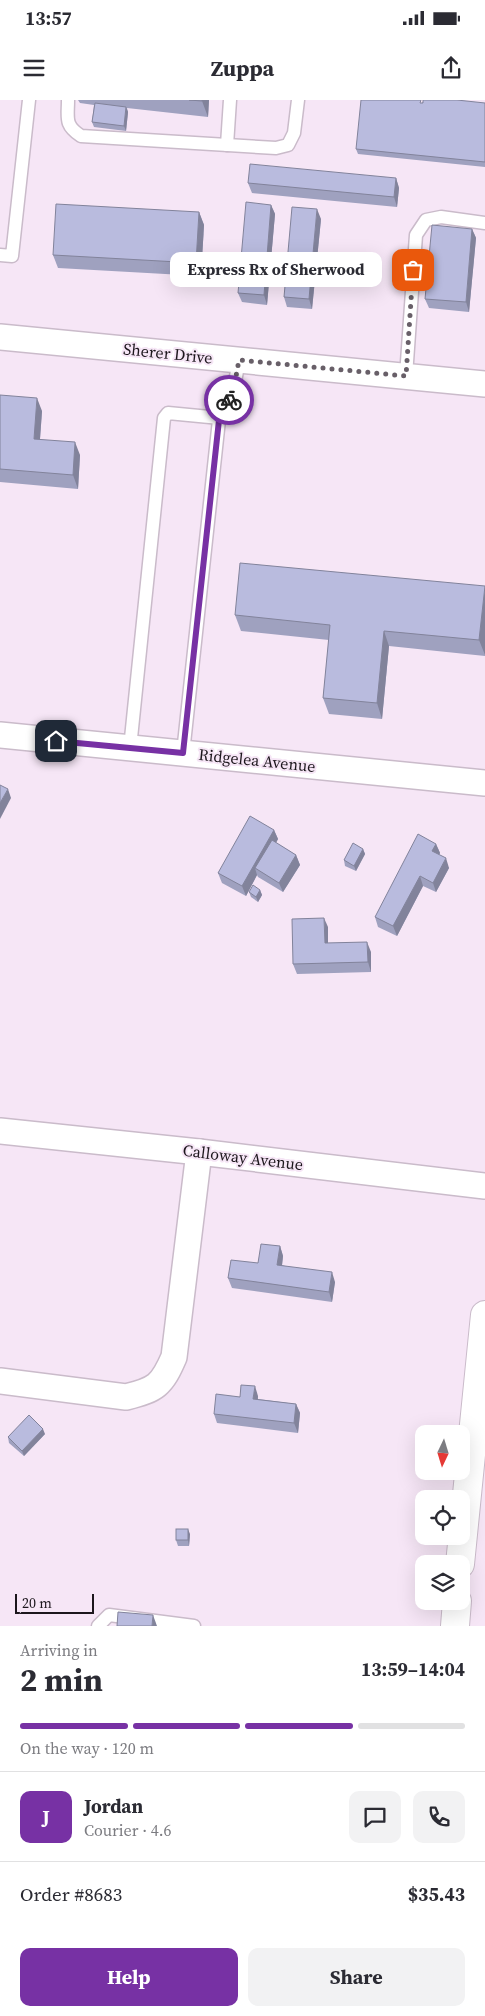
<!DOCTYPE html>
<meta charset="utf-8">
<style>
body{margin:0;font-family:"Source Serif 4",serif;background:#f2f2f3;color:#2b2b33;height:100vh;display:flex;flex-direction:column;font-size:19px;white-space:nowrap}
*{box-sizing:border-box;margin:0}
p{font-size:16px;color:#7c7c81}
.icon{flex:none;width:28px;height:28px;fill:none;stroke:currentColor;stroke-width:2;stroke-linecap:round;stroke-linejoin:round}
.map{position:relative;height:1526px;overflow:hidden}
.drawer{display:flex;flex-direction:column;background:#fff;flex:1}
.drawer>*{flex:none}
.needle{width:32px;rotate:184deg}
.tools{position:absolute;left:415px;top:1325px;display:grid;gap:10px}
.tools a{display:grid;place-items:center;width:55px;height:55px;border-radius:10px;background:#fff;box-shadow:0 5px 20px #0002;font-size:25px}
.scale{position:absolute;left:15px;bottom:12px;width:79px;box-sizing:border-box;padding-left:5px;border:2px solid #1c161c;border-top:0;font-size:14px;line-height:18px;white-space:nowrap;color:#1c161c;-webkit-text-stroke:4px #f6e6f6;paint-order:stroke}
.pin{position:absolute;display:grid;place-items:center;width:42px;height:42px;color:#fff;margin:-21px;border-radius:10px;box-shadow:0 2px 8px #0006}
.courier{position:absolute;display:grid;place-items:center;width:50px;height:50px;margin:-25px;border:4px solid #7731a4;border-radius:50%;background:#fff;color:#222;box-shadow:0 1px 6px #0007}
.bubble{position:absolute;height:35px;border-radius:10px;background:#fff;box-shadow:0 5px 20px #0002;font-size:16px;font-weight:700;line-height:35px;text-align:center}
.summary em{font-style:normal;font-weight:700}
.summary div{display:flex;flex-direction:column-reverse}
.summary{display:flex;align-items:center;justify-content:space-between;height:85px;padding:0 20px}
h1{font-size:32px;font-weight:700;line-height:38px}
.bar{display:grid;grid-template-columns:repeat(4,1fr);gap:8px 5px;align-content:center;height:60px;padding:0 20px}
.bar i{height:6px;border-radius:4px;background:#e1e1e2}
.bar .selected{background:#7731a4}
.bar p{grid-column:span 4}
.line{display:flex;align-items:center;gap:12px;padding:0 20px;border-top:1px solid #e1e1e2}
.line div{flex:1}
.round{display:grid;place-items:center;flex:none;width:52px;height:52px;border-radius:10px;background:#f2f2f3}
.primary-button{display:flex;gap:10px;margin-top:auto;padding:10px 20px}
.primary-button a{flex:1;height:58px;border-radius:10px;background:#7731a4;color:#fff;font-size:20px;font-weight:700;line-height:58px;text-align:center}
.primary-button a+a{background:#f2f2f3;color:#2b2b33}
.status{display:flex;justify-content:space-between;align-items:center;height:35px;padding:0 25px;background:#fff;direction:ltr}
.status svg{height:14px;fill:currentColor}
header{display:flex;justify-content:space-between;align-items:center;height:65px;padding:0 20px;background:#fff;font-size:22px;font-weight:700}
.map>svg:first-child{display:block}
</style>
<div class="status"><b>13:57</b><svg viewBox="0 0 49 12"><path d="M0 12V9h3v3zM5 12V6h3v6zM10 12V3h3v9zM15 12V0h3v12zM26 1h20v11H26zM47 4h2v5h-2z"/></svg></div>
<header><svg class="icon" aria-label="menu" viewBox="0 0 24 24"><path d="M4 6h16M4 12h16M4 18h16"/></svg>Zuppa<svg class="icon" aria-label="share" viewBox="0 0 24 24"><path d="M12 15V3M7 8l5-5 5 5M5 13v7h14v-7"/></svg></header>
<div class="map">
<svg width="485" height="1526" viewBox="0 0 485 1526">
<rect width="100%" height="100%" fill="#f6e6f6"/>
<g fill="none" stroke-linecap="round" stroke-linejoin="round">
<defs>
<g id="lane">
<path d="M 68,0 C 68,18 64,25 81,36 L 276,48 L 288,45 L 294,33 L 298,0"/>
<path d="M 227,45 L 230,0"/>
<path d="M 0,155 L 12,156 L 29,0"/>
<path d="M 406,276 L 416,135 L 426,120 L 441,117 L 485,123"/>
<path d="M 130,648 L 164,318 L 168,313 L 220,318"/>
<path d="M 183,653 L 219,320 L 233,293 L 239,260"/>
<path d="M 98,1526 L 109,1515 L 194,1526"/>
</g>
<g id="street">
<path d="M 0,237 L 485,284"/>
<path d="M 0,635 L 485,683"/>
<path d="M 0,1031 L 199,1052 L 485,1086"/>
<path d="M 0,1281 L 126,1297 C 156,1290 162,1285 174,1257 L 199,1052"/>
</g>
<g id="secondary">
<path d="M 460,1464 L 485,1215"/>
<path d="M 455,1526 L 457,1501"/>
</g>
</defs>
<use href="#lane" stroke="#cabbca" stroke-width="15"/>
<use href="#street" stroke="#cabbca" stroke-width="28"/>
<use href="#secondary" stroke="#cabbca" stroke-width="30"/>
<use href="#lane" stroke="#fff" stroke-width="12"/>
<use href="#street" stroke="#fff" stroke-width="25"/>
<use href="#secondary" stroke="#fff" stroke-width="28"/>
</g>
<g fill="#9fa1bf">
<path d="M 78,0 L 209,0 L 208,17 L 127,8 L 128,12 L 126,31 L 94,27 L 92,22 L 94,5 L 80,3 Z"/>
<path d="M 423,2 L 485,3 L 485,67 L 358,54 L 356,49 Z"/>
<path d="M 396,78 L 399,88 L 397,107 L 252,93 L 248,83 Z"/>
<path d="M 271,105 L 275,114 L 267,205 L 242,202 L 238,193 Z"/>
<path d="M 199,112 L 204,125 L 201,176 L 58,168 L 53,155 Z"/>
<path d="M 321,119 L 312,209 L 287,207 L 284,197 Z"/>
<path d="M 472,129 L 476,138 L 469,212 L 429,208 L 425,199 Z"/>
<path d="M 0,295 L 42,311 L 40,339 L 80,355 L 78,389 L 0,382 Z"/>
<path d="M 485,486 L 485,556 L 389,546 L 382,619 L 329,614 L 323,598 L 329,540 L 241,531 L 235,515 Z"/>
<path d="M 274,730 L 278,739 L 276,743 L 296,755 L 300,765 L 283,792 L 258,777 L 257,775 L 246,796 L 222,783 L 218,773 Z"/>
<path d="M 436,744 L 440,753 L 439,755 L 449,768 L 436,792 L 423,786 L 397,836 L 378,827 L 375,817 Z"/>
<path d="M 363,749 L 365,754 L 356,771 L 345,766 L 344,760 Z"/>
<path d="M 260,790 L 262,795 L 258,802 L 251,797 L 249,792 Z"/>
<path d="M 328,827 L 328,843 L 371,852 L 371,872 L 297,874 L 293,864 Z"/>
<path d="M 280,1146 L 283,1156 L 282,1165 L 335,1182 L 332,1202 L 232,1188 L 228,1178 L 258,1163 Z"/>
<path d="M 258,1296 L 258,1299 L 296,1304 L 300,1313 L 298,1333 L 217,1323 L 214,1314 L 240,1297 Z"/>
<path d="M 45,1334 L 24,1356 L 9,1343 L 8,1337 Z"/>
<path d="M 190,1434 L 189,1446 L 178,1446 L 176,1440 Z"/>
</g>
<g fill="#82839b">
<path d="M 202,0 L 209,0 L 208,17 L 202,1 Z"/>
<path d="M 126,7 L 128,12 L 126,31 L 124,26 Z"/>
<path d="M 396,78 L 399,88 L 397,107 L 394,97 Z"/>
<path d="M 271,105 L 275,114 L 267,205 L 264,195 Z"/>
<path d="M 317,109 L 321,119 L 312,209 L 309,199 Z"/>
<path d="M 199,112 L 204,125 L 201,176 L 196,163 Z"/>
<path d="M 472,129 L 476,138 L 469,212 L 466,202 Z"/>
<path d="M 37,298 L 42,311 L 39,352 L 34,339 Z"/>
<path d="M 75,342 L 80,355 L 78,389 L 73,375 Z"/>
<path d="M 485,486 L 485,555 L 479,540 Z"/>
<path d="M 384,531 L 389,546 L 382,619 L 377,603 Z"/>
<path d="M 8,689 L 11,698 L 0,719 L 0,703 Z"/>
<path d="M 274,730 L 278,739 L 260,771 L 255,768 L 257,775 L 246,796 L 242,786 Z"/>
<path d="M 436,744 L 440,753 L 436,761 L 432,751 Z"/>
<path d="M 363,749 L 365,754 L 356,771 L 354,766 Z"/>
<path d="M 296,755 L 300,765 L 283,792 L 279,783 Z"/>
<path d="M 446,758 L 449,768 L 436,792 L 433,783 Z"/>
<path d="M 420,776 L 423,786 L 397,836 L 393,826 Z"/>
<path d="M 260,790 L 262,795 L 258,802 L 256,797 Z"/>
<path d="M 324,818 L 328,827 L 328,852 L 325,843 Z"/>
<path d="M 367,842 L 371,852 L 371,872 L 368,862 Z"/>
<path d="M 280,1146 L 283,1156 L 281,1174 L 277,1165 Z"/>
<path d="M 332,1172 L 335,1182 L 332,1202 L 329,1192 Z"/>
<path d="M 255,1286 L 258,1296 L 257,1308 L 253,1299 Z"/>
<path d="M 296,1304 L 300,1313 L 298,1333 L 294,1323 Z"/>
<path d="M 43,1329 L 45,1334 L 24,1356 L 22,1351 Z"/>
<path d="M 188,1429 L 190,1434 L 189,1446 L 188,1440 Z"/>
<path d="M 153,1515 L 157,1526 L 152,1526 Z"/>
</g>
<g fill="#b9bbde" stroke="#82839b">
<path d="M 189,0 L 202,0 L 202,1 Z"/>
<path d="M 361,0 L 421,0 L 420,3 L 423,3 L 423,0 L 457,0 L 485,3 L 485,62 L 356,49 Z"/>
<path d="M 95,3 L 126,7 L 124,26 L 92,22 Z"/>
<path d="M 250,64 L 396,78 L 394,97 L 248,83 Z"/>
<path d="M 246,102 L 271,105 L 264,195 L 238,193 Z"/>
<path d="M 56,104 L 199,112 L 196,163 L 53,155 Z"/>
<path d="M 292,107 L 317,109 L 309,199 L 284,197 Z"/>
<path d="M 432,125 L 472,129 L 466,202 L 425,199 Z"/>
<path d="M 0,295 L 37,298 L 34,339 L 75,342 L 73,375 L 0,369 Z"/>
<path d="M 240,463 L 485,486 L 479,540 L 384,531 L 377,603 L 323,598 L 330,525 L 235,515 Z"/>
<path d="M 0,685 L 8,689 L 0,703 Z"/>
<path d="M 250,716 L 274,730 L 242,786 L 218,773 Z"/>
<path d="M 418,734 L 436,744 L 432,751 L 446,758 L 433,783 L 420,776 L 393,826 L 375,817 Z"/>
<path d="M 272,740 L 296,755 L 279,783 L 255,768 Z"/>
<path d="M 353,743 L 363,749 L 354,766 L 344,760 Z"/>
<path d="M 253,785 L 260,790 L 256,797 L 249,792 Z"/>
<path d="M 324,818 L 325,843 L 367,842 L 368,862 L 293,864 L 292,819 Z"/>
<path d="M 261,1144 L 280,1146 L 277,1165 L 332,1172 L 329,1192 L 228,1178 L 231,1160 L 258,1163 Z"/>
<path d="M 241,1285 L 255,1286 L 253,1299 L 296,1304 L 294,1323 L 214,1314 L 216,1294 L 240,1297 Z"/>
<path d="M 29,1315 L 43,1329 L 22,1351 L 8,1337 Z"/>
<rect x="176" y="1429" width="12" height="11"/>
<path d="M 118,1512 L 153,1515 L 152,1526 L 117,1526 Z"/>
</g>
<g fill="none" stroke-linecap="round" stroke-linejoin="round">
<path stroke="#685f68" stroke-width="5" stroke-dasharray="0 9" d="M 229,300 L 233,293 L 239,260 L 406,276 L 413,170"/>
<path stroke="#7731a4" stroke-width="6" d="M 56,641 L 183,653 L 219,320 L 229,300"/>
</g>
<g text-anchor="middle" stroke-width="4" stroke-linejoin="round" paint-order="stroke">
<g font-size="16" fill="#1c161c" stroke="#f6e6f6">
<text transform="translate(168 253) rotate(6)" y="6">Sherer Drive</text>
<text transform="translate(257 660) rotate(6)" y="6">Ridgelea Avenue</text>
<text transform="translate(243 1057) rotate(7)" y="6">Calloway Avenue</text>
</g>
</g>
</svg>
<div class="tools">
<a><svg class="needle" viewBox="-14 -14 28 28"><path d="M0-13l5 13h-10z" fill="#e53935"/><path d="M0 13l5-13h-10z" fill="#7c7c81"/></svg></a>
<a><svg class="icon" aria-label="locate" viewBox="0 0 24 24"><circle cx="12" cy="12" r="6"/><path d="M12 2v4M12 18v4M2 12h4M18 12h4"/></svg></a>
<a><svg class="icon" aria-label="layers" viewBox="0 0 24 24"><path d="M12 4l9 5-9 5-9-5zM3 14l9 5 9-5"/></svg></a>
</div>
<div class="scale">20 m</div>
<div class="pin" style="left:413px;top:170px;background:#ea580c"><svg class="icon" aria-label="bag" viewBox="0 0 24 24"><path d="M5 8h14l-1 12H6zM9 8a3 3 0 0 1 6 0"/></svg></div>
<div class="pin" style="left:56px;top:641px;background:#1f2937"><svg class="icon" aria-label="home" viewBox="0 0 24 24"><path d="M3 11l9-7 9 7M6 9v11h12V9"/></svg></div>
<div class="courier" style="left:229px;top:300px"><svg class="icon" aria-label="bike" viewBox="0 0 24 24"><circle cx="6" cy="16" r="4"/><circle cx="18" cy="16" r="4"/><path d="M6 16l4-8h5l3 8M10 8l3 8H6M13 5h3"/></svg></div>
<div class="bubble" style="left:170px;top:152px;width:212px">Express Rx of Sherwood</div>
</div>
<section class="drawer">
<div class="summary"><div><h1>2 min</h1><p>Arriving in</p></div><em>13:59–14:04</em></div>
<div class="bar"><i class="selected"></i><i class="selected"></i><i class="selected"></i><i></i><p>On the way · 120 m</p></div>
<div class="line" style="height:90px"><b class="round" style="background:#7731a4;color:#fff">J</b><div><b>Jordan</b><p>Courier · 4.6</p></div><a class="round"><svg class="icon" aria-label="chat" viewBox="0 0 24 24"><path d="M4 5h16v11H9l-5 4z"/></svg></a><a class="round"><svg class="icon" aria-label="phone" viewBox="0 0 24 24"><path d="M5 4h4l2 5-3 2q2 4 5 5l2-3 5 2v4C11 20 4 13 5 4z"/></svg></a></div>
<div class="line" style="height:65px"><div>Order #8683</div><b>$35.43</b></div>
<div class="primary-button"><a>Help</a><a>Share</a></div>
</section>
